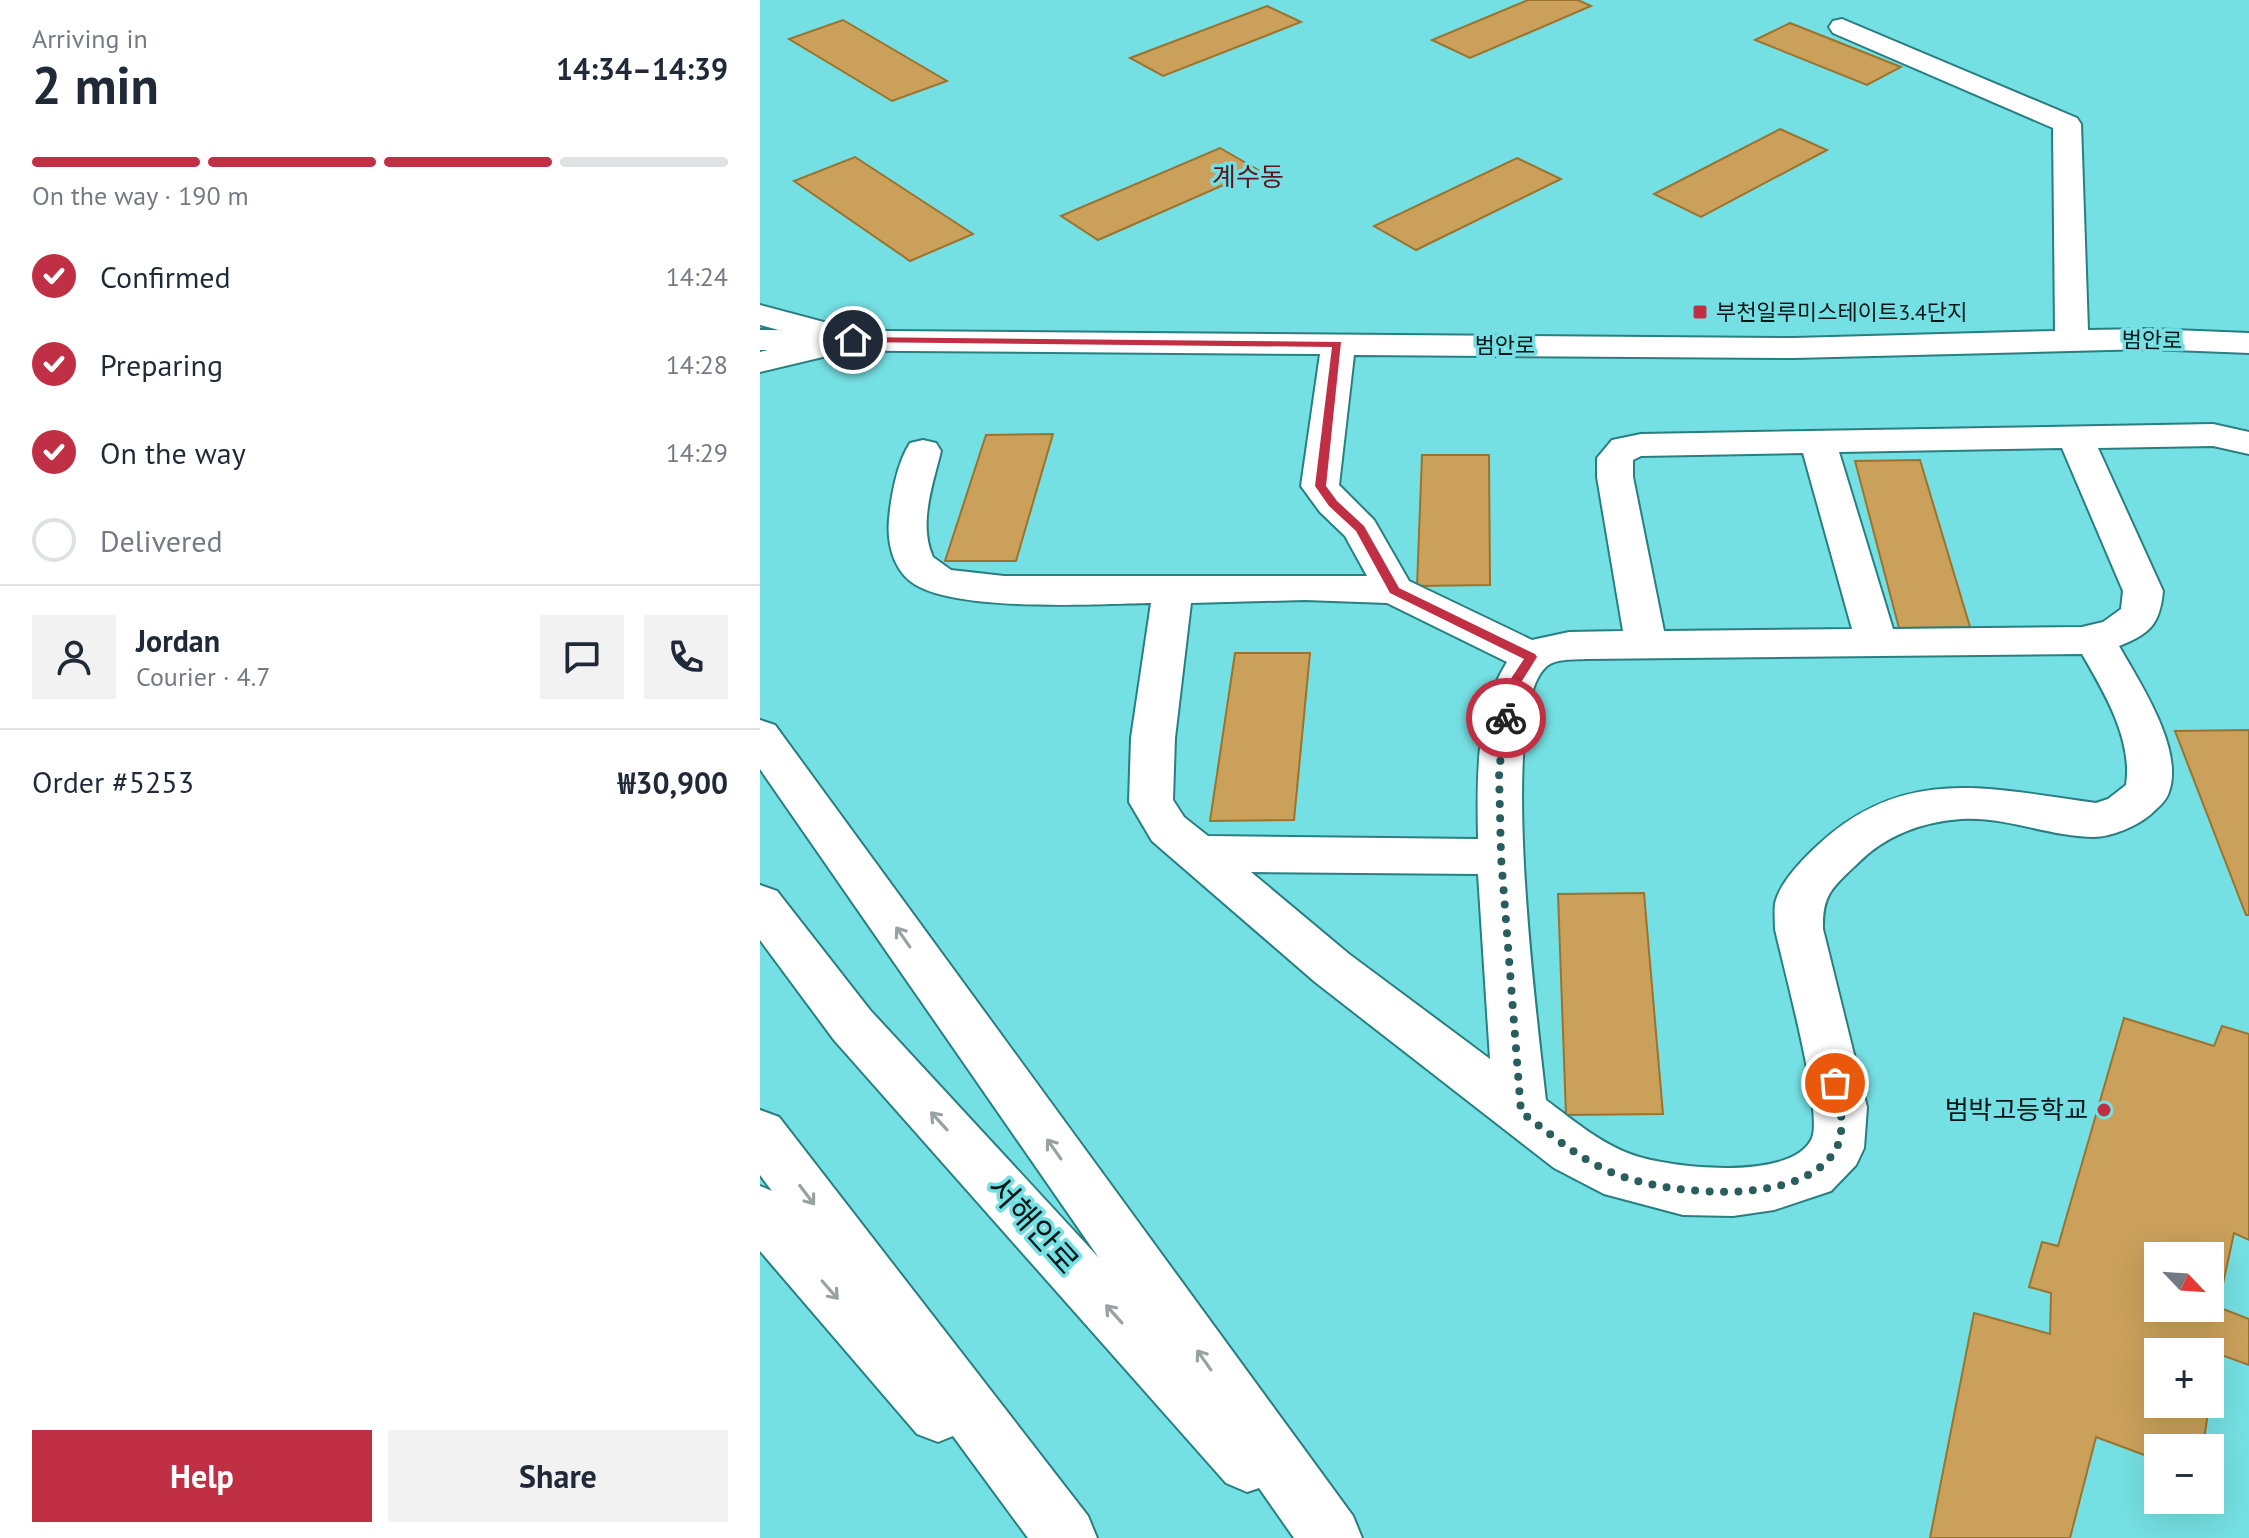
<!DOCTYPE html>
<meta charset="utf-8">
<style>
body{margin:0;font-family:"PT Sans","Noto Sans KR",sans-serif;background:#f2f2f3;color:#1f2937;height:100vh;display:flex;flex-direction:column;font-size:30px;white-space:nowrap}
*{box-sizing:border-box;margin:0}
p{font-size:26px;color:#747a83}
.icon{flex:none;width:44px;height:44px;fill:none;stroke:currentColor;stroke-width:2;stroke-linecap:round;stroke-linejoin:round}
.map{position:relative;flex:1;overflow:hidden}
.drawer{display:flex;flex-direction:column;background:#fff;width:760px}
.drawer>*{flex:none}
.needle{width:52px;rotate:115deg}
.tools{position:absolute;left:1384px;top:1242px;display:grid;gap:16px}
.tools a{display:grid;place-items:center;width:80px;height:80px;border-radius:0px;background:#fff;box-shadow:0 8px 32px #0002;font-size:40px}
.pin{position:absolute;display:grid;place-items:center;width:68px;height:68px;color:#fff;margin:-34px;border:4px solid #fff;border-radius:50%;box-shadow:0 2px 8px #0007}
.courier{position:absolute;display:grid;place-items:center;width:80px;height:80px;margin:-40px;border:6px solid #c02f44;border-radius:50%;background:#fff;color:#222;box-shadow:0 2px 10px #0007}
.head em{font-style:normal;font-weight:700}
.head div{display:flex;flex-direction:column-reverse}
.head{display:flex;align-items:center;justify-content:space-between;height:136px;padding:0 32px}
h1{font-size:52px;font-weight:700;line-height:60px}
.bar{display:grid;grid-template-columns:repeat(4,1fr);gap:12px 8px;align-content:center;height:96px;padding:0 32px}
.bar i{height:10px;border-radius:6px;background:#e0e1e3}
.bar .on{background:#c02f44}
.bar p{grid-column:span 4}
.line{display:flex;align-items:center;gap:20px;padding:0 32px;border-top:2px solid #e0e1e3}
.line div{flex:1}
.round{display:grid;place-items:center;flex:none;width:84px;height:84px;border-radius:0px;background:#f2f2f3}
ol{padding:0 32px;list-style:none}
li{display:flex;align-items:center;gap:24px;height:88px}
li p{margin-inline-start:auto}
li .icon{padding:8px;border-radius:50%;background:#c02f44;color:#fff;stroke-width:4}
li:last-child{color:#747a83}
li i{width:44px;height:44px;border:4px solid #e0e1e3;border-radius:50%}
.button{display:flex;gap:16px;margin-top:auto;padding:16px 32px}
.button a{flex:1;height:92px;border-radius:0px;background:#c02f44;color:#fff;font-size:32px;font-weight:700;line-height:92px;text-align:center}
.button a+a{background:#f2f2f3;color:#1f2937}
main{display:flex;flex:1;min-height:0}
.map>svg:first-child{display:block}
</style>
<main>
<section class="drawer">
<div class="head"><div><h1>2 min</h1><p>Arriving in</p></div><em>14:34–14:39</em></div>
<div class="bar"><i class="on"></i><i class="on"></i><i class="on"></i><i></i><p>On the way · 190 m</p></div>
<ol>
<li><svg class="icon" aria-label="check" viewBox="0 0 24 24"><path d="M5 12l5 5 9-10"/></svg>Confirmed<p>14:24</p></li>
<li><svg class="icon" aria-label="check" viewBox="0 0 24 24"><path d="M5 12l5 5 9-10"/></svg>Preparing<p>14:28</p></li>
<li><svg class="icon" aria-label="check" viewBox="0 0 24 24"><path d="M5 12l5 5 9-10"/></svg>On the way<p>14:29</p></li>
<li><i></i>Delivered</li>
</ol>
<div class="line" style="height:144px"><a class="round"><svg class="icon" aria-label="person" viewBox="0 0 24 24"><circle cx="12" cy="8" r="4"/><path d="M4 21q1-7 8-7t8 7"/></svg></a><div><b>Jordan</b><p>Courier · 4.7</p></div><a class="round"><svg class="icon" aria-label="chat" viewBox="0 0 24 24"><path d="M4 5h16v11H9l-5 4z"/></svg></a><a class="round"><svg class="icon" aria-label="phone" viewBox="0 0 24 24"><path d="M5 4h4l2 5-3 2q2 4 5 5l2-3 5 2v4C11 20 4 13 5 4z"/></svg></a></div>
<div class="line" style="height:104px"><div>Order #5253</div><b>₩30,900</b></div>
<div class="button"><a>Help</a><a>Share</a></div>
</section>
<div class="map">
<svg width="1489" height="1538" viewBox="0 0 1489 1538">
<rect width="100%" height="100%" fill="#75e0e3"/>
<g fill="#caa05b" stroke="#9b732e" stroke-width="2" fill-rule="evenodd">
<path d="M 768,0 L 818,0 L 831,6 L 710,58 L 672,40 Z"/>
<path d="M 507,6 L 541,22 L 403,76 L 370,58 Z"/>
<path d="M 83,20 L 187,81 L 132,101 L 29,39 Z"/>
<path d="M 1030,23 L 1141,67 L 1107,85 L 995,40 Z"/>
<path d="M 1020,129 L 1067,150 L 941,217 L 894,194 Z"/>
<path d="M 460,148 L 498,170 L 338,240 L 301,216 Z"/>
<path d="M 95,157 L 213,234 L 150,261 L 34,181 Z"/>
<path d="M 757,158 L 801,179 L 656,250 L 614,226 Z"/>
<path d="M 293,434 L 256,561 L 185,561 L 226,435 Z"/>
<path d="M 662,455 L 729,455 L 730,585 L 657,586 Z"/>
<path d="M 1160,460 L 1210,627 L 1139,628 L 1095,461 Z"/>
<path d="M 475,653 L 550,653 L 534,820 L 450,821 Z"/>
<path d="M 1489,730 L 1489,915 L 1486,915 L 1415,731 Z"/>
<path d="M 884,893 L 903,1114 L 806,1115 L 798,894 Z"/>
<path d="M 1364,1018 L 1454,1046 L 1462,1026 L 1489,1034 L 1489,1240 L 1474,1233 L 1458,1307 L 1489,1319 L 1489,1365 L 1456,1353 L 1450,1396 L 1450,1352 L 1398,1352 L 1398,1404 L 1449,1404 L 1443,1448 L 1398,1448 L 1398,1460 L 1336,1437 L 1310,1538 L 1170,1538 L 1214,1313 L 1290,1334 L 1291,1293 L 1269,1287 L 1282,1242 L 1298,1246 ZM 1398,1256 L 1450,1256 L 1450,1308 L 1398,1308 Z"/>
</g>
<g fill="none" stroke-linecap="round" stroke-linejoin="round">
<defs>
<path id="minor" d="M 1082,19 L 1317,118 L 1321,124 L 1328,330 L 1388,329 L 1489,333 L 1489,353 L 1388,349 L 1034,358 L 594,355 L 579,485 L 614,520 L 649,581 L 772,640 L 809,632 L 863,631 L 837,477 L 837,458 L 852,440 L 881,434 L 1453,424 L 1489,432 L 1489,454 L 1453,446 L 1338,448 L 1403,591 C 1400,624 1390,634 1359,646 C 1380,683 1424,749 1409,792 C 1406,802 1397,808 1390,815 C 1377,826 1351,837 1334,837 C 1290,837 1245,816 1201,819 C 1162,822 1126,835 1098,863 C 1073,887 1062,894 1063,929 L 1107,1107 L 1104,1148 L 1096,1165 L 1071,1191 L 1014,1210 L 973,1216 L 923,1215 L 844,1194 L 794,1168 L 555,982 L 392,841 L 369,802 L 371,738 L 391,603 C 339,604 189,613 150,581 C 132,566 127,541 129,519 C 131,496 137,463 150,443 L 163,440 L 176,443 L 181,451 C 173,484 158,524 173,557 L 191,570 L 244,576 L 607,576 L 585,536 L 560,512 L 541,486 L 560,354 L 0,350 L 0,330 L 1034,338 L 1295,331 L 1293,128 L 1073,33 L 1069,27 L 1073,21 ZM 1302,448 L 1363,591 L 1361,609 L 1343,622 L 1322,627 L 1133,629 L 1079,452 ZM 1043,453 L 1092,629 L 904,631 L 873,477 L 873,460 L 881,456 ZM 545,600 L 627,603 L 747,662 C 715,713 717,780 718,839 L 448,836 L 424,817 L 413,800 L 415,738 L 431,603 ZM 1322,654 C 1344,692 1373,740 1366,785 L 1348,799 L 1336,803 C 1230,789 1145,764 1058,845 C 1043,859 1019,883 1015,904 C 1014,912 1015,921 1015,929 C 1023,966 1063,1111 1052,1138 C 1033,1182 909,1168 873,1155 C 841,1144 813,1120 786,1100 C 778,1026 737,715 785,668 C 794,658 814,660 826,659 ZM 491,872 L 718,874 L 730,1059 L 589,954 Z"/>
<g id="major">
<path d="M 0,305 L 105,333 L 110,340 L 105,347 L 0,372 L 0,352 L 52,339 L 0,325 Z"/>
<path d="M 0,720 L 15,725 L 593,1516 L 602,1538 L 534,1538 L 499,1488 L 487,1492 L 466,1483 L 74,1040 L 0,940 L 0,885 L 17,891 L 110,1010 L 339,1258 L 0,769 Z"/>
<path d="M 0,1110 L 19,1117 L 328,1516 L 337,1538 L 268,1538 L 193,1436 L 178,1442 L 157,1434 L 0,1251 L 0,1186 L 12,1191 L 0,1175 Z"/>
</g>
</defs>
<use href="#minor" stroke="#297e81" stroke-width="4"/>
<use href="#major" stroke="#297e81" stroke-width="4"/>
<use href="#minor" fill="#fff" fill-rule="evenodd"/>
<use href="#major" fill="#fff" fill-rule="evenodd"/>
</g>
<defs><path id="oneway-shaft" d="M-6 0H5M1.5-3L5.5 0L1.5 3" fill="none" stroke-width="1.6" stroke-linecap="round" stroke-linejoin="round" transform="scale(2)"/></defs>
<g stroke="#99a2a2">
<use href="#oneway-shaft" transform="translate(143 937) rotate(-125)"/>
<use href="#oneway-shaft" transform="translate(179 1121) rotate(-132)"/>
<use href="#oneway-shaft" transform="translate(294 1149) rotate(-125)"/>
<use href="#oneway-shaft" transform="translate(47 1195) rotate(53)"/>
<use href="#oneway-shaft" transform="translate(70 1290) rotate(49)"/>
<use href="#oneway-shaft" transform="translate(354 1314) rotate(-132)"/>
<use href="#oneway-shaft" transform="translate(444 1360) rotate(-125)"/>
</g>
<path fill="#c02f44" d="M 93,337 L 581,342 L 566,486 L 577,501 L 604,526 L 639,588 L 775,654 L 777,657 L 760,684 L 752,718 L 746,723 L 740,718 L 748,683 L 764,659 L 630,593 L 596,531 L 569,506 L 555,486 L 572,347 L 90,342 L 88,340 Z"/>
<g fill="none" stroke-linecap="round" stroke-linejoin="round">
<path stroke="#2a5d5e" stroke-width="8" stroke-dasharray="0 14.4" d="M 746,718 L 739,771 L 741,857 L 761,1112 C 793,1136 826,1165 864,1177 C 917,1195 1043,1207 1076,1149 C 1086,1131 1080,1101 1075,1083"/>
</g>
<g fill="#c02f44" stroke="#75e0e3" stroke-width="3">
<rect x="932" y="304" width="16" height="16" rx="4"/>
<circle cx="1344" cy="1110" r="8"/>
</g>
<g text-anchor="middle" stroke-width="7" stroke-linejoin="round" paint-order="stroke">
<g font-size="22" fill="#011617" stroke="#75e0e3" text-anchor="start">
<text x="956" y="320">부천일루미스테이트3.4단지</text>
</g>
<g font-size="22" fill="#011617" stroke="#75e0e3">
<text transform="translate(1392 340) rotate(1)" y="8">범안로</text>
<text x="745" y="353">범안로</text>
</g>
<g font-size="26" fill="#5b161f" stroke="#75e0e3">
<text x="488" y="186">계수동</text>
</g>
<g font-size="26" fill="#011617" stroke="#75e0e3" text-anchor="end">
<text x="1328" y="1119">범박고등학교</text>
</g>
<g font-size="32" fill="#011617" stroke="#75e0e3">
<text transform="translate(273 1225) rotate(48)" y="11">서해안로</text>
</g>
</g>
</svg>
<div class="tools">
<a><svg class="needle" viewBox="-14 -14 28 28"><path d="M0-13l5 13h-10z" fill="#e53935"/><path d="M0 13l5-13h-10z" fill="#747a83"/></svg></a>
<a>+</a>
<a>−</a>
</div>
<div class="pin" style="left:1075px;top:1083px;background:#ea580c"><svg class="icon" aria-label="bag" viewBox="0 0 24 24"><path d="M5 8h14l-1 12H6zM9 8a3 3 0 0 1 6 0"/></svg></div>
<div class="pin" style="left:93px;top:340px;background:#1f2937"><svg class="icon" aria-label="home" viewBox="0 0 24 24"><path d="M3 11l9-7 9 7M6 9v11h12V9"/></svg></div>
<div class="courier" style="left:746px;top:718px"><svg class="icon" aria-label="bike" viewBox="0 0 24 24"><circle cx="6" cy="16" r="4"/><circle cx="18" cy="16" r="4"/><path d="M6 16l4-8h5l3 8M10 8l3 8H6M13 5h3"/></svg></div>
</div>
</main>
